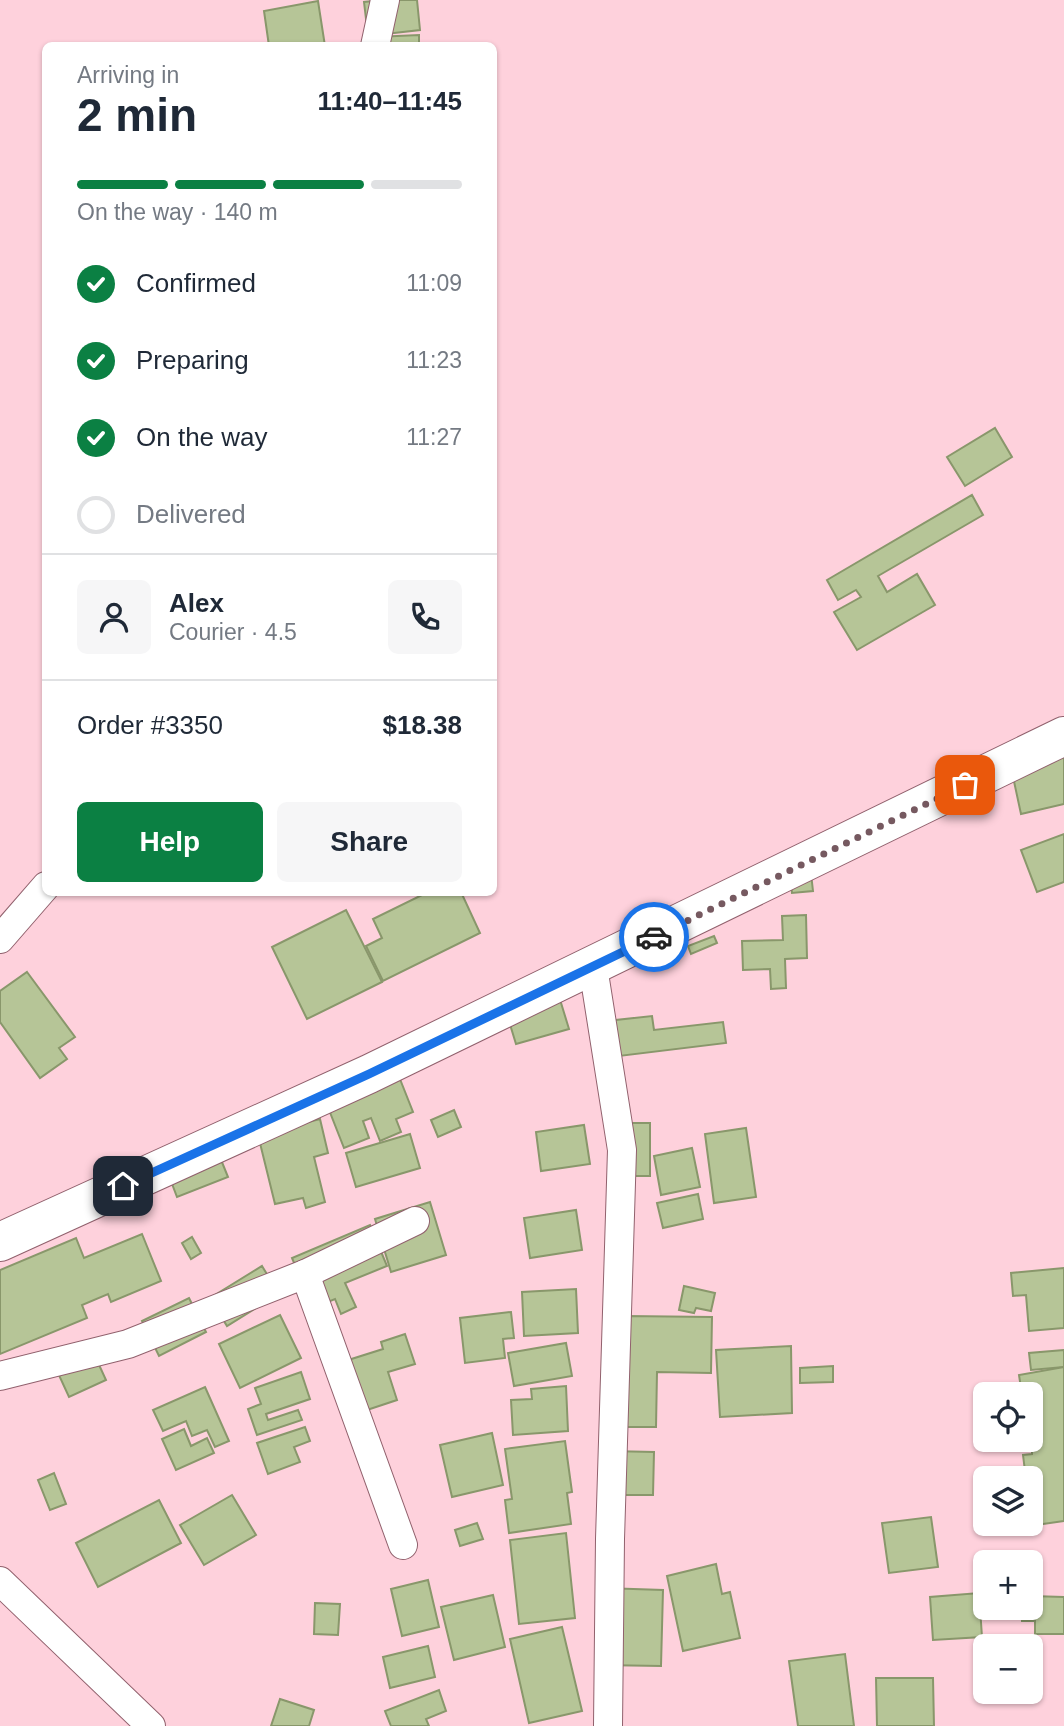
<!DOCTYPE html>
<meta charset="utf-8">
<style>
body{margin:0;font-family:Helvetica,sans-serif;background:#f6f6f7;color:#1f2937;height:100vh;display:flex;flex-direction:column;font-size:26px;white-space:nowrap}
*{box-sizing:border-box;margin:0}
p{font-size:23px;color:#747a83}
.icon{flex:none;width:38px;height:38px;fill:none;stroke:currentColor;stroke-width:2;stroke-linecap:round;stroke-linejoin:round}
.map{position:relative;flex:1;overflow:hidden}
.side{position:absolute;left:42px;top:42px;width:455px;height:854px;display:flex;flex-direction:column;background:#fff;border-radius:10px;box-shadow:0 2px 5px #0004}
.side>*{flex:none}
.controls{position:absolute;left:973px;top:1382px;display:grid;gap:14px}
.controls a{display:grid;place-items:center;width:70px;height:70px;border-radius:10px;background:#fff;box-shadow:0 2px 5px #0004;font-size:35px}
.pin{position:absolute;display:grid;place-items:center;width:60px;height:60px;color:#fff;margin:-30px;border-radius:14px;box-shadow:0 4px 10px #0006}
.courier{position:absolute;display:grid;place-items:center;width:70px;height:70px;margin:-35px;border:5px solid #1a73e8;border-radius:50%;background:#fff;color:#222;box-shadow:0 2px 9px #0007}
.head em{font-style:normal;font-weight:600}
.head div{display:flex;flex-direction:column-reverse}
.head{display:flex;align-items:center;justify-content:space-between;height:119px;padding:0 35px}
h1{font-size:46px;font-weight:600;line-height:52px}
.bar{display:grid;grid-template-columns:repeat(4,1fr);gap:10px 7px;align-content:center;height:84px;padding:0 35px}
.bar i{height:9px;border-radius:5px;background:#e0e1e3}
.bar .selected{background:#0b8043}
.bar p{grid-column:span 4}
.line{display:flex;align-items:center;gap:18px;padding:0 35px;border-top:2px solid #e0e1e3}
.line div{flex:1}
.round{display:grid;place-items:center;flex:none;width:74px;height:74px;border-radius:10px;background:#f6f6f7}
ol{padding:0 35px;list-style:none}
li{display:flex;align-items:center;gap:21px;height:77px}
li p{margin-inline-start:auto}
li .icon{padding:7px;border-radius:50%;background:#0b8043;color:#fff;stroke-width:4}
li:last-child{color:#747a83}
li i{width:38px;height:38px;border:4px solid #e0e1e3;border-radius:50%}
.button{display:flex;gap:14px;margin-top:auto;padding:14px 35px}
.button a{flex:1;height:80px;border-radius:10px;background:#0b8043;color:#fff;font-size:28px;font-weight:600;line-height:80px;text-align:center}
.button a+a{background:#f6f6f7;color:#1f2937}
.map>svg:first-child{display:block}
</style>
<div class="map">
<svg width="1064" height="1726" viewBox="0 0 1064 1726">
<rect width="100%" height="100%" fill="#fed1dc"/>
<g fill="#b6c597" stroke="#89976b" stroke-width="2">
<path d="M 382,0 L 417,0 L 420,30 L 368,36 L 364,2 Z"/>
<path d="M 318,1 L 325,46 L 269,46 L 264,11 Z"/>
<path d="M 419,35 L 419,46 L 375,46 L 375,37 Z"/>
<path d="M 995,428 L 1012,457 L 965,486 L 947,457 Z"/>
<path d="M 972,495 L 983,515 L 878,576 L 887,592 L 917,574 L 935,605 L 857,650 L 834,612 L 861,597 L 856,590 L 838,600 L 827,580 Z"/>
<path d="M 1064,747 L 1064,804 L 1021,814 L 1009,758 Z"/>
<path d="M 1064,834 L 1064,882 L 1037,892 L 1021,850 Z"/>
<path d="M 810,865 L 813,891 L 792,893 L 789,867 Z"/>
<path d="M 428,892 L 461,892 L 480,933 L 383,981 L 366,946 L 382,938 L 373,919 Z"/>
<path d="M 346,910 L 382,982 L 307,1019 L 272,947 Z"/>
<path d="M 806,915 L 807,958 L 785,959 L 786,988 L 771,989 L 770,969 L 743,970 L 742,941 L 783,940 L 782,916 Z"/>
<path d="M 714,936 L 717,943 L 691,954 L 688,946 Z"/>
<path d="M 27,972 L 75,1037 L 59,1048 L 67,1059 L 40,1078 L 0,1022 L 0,991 Z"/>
<path d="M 558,993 L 569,1029 L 516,1044 L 505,1008 Z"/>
<path d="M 652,1016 L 654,1030 L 723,1022 L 726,1043 L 611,1057 L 607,1021 Z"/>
<path d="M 394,1064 L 413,1112 L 396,1119 L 401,1132 L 380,1141 L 371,1118 L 363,1121 L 369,1138 L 344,1148 L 322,1092 Z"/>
<path d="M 454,1110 L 461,1127 L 438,1137 L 431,1120 Z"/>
<path d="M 320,1119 L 328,1153 L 314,1157 L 325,1202 L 306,1208 L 303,1198 L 275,1204 L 258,1135 Z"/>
<rect x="612" y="1123" width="38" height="53"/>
<path d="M 584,1125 L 590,1164 L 541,1171 L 536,1132 Z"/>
<path d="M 746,1128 L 756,1197 L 714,1203 L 705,1134 Z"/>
<path d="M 410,1134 L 420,1168 L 356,1187 L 346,1153 Z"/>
<path d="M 213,1140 L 228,1177 L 177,1197 L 163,1160 Z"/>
<path d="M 692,1148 L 700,1187 L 661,1195 L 654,1156 Z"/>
<path d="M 698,1194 L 703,1219 L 663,1228 L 657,1203 Z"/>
<path d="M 430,1202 L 446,1255 L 391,1272 L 375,1219 Z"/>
<path d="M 576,1210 L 582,1250 L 530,1258 L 524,1218 Z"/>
<path d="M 370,1225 L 387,1266 L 345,1283 L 356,1307 L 341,1314 L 335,1299 L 313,1308 L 292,1258 Z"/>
<path d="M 142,1234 L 161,1281 L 111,1302 L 108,1294 L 82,1305 L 87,1318 L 0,1354 L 0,1270 L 76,1238 L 84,1258 Z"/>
<path d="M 192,1237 L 201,1253 L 191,1259 L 182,1243 Z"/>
<path d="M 262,1266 L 279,1294 L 227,1326 L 210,1298 Z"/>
<path d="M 1064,1268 L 1064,1328 L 1029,1331 L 1026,1295 L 1013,1296 L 1011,1273 Z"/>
<path d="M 684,1286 L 715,1293 L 711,1311 L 696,1308 L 694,1313 L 679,1310 Z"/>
<path d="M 576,1289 L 578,1333 L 524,1336 L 522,1292 Z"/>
<path d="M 189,1298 L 206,1332 L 159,1356 L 142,1321 Z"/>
<path d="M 511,1312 L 514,1338 L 503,1339 L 505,1358 L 465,1363 L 460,1318 Z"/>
<path d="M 280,1315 L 301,1358 L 240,1388 L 219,1344 Z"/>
<path d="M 626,1316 L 712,1317 L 711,1373 L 657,1372 L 656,1427 L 603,1427 Z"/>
<path d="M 405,1334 L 415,1364 L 388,1372 L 397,1400 L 358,1413 L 342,1362 L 383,1349 L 381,1342 Z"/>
<path d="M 89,1343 L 106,1380 L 69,1397 L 52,1360 Z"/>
<path d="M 566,1343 L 572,1376 L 514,1386 L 508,1353 Z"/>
<path d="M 791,1346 L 792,1413 L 720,1417 L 716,1350 Z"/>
<path d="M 1064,1350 L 1064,1367 L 1031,1370 L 1029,1353 Z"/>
<path d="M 833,1366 L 833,1382 L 800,1383 L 800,1368 Z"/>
<path d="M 1064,1367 L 1064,1521 L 1022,1527 L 1022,1524 L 1031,1524 L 1031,1479 L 1026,1479 L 1023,1455 L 1032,1454 L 1031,1395 L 1022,1395 L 1019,1375 Z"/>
<path d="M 301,1372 L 310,1399 L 266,1414 L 268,1420 L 298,1410 L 302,1420 L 257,1435 L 248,1409 L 261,1404 L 255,1388 Z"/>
<path d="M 566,1386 L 568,1431 L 513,1435 L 511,1400 L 532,1399 L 531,1389 Z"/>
<path d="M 205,1387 L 229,1441 L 215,1447 L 207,1430 L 192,1436 L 186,1421 L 163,1431 L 153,1410 Z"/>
<path d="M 305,1427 L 310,1441 L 294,1447 L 300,1462 L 268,1474 L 257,1443 Z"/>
<path d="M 184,1429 L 191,1446 L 207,1438 L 214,1453 L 176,1470 L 162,1439 Z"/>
<path d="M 492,1433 L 503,1485 L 452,1497 L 440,1445 Z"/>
<path d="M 565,1441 L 572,1492 L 567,1493 L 571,1524 L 509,1533 L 505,1500 L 512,1499 L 505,1449 Z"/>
<path d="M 609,1451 L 654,1452 L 653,1495 L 608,1495 Z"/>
<path d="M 54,1473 L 66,1504 L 50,1510 L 38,1480 Z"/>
<path d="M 232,1495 L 256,1535 L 204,1565 L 180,1525 Z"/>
<path d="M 159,1500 L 181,1543 L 98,1587 L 76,1543 Z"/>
<path d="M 931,1517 L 938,1567 L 889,1573 L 882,1523 Z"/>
<path d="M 477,1523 L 483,1539 L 460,1546 L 455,1530 Z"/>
<path d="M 566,1533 L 575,1618 L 519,1624 L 510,1540 Z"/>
<path d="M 716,1564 L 722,1594 L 730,1592 L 740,1638 L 683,1651 L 667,1576 Z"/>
<path d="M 428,1580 L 439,1627 L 402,1636 L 391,1589 Z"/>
<path d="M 603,1588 L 663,1590 L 661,1666 L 601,1665 Z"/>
<path d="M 979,1593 L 982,1637 L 933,1640 L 930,1597 Z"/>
<path d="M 493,1595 L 505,1647 L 454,1660 L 441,1607 Z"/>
<path d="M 1031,1596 L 1064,1597 L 1064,1634 L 1035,1634 L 1035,1621 L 1022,1621 L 1022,1608 L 1031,1608 Z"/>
<path d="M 315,1603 L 340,1604 L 338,1635 L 314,1634 Z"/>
<path d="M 562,1627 L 582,1711 L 529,1723 L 510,1639 Z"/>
<path d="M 428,1646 L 435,1677 L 390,1688 L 383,1657 Z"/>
<path d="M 845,1654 L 854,1726 L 798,1726 L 789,1661 Z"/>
<path d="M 876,1678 L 933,1678 L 934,1726 L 877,1726 Z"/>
<path d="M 439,1690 L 446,1711 L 426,1719 L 429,1726 L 391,1726 L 385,1711 Z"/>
<path d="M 280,1699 L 314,1710 L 309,1726 L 271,1726 Z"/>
</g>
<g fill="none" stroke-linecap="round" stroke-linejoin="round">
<defs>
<g id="street">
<path d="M 375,46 L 385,0"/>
<path d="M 0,939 L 46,886"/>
<path d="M 593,967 L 622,1150 L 610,1539 L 608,1726"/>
<path d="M 305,1274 L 403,1545"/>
<path d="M 0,1376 L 128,1344 L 305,1274 L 415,1221"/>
<path d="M 0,1581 L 151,1726"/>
</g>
<path id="primary" d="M 0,1242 L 369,1074 L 1064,736"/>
</defs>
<use href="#street" stroke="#91616d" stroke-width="30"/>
<use href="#primary" stroke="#91616d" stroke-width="40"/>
<use href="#street" stroke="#fff" stroke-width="28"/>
<use href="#primary" stroke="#fff" stroke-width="38"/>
</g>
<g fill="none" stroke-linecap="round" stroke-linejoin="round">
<path stroke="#765960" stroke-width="7" stroke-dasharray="0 12.6" d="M 654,937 L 965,785"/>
<path stroke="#1a73e8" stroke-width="9" d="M 123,1186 L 369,1074 L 654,937"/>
</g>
</svg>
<div class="controls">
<a><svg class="icon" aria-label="locate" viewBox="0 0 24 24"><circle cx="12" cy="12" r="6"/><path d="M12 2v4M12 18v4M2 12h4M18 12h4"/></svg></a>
<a><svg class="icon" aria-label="layers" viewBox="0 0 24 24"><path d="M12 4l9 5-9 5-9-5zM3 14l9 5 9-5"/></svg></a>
<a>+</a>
<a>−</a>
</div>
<div class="pin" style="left:965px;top:785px;background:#ea580c"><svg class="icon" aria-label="bag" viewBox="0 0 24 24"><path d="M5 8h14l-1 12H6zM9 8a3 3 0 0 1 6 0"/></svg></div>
<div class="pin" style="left:123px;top:1186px;background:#1f2937"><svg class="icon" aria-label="home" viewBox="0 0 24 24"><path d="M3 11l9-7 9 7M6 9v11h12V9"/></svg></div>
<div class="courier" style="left:654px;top:937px"><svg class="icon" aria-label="car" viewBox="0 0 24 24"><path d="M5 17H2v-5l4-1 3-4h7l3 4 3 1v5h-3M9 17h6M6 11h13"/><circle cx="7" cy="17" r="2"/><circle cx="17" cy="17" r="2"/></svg></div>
<section class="side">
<div class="head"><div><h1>2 min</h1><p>Arriving in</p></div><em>11:40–11:45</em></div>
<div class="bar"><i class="selected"></i><i class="selected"></i><i class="selected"></i><i></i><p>On the way · 140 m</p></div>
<ol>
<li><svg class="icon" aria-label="check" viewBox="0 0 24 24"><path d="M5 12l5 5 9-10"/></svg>Confirmed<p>11:09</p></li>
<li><svg class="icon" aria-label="check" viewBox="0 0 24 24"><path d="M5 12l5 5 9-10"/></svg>Preparing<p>11:23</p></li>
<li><svg class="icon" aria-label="check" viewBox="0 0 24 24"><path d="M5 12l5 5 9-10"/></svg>On the way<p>11:27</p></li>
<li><i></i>Delivered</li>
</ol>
<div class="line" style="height:126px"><a class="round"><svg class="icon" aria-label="person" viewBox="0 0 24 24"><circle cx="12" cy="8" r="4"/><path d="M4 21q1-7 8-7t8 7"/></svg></a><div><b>Alex</b><p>Courier · 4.5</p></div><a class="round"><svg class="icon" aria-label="phone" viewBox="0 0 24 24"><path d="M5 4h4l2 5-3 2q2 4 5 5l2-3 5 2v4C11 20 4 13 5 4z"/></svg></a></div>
<div class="line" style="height:91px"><div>Order #3350</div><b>$18.38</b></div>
<div class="button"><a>Help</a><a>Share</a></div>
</section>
</div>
